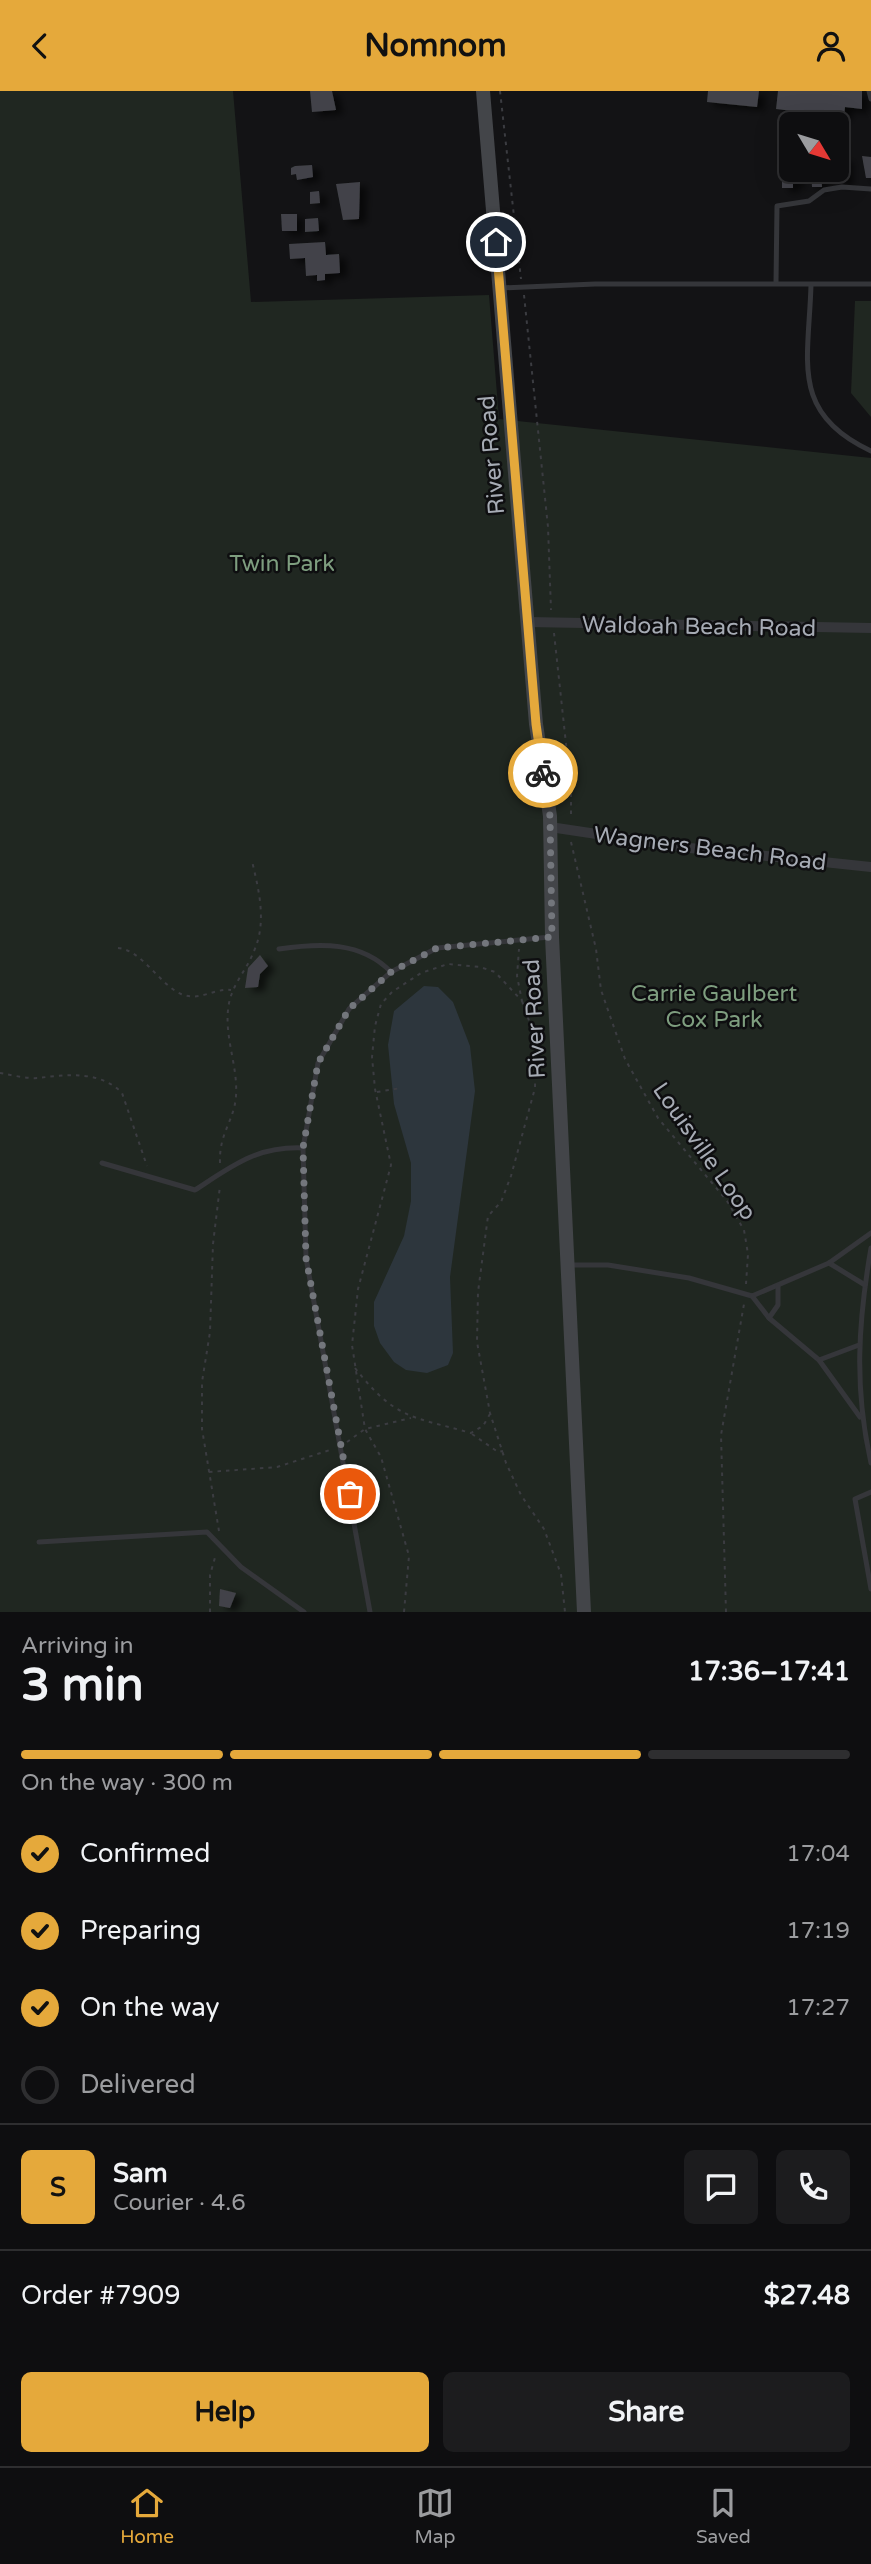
<!DOCTYPE html>
<meta charset="utf-8">
<style>
body{margin:0;font-family:"Varela Round",sans-serif;background:#1c1c1e;color:#f1f3f6;height:100vh;display:flex;flex-direction:column;font-size:26px;white-space:nowrap}
*{box-sizing:border-box;margin:0}
p{font-size:23px;color:#9b9c9f}
.icon{flex:none;width:38px;height:38px;fill:none;stroke:currentColor;stroke-width:2;stroke-linecap:round;stroke-linejoin:round}
.map{position:relative;height:1521px;overflow:hidden}
.side{display:flex;flex-direction:column;background:#0e0e10;flex:1}
.side>*{flex:none}
.needle{width:46px;rotate:128deg}
.controls{position:absolute;left:779px;top:21px;display:grid;gap:14px}
.controls a{display:grid;place-items:center;width:70px;height:70px;border-radius:10px;background:#0e0e10;box-shadow:0 7px 28px #0002,0 0 0 2px #2e2e30;font-size:35px}
.pin{position:absolute;display:grid;place-items:center;width:60px;height:60px;color:#fff;margin:-30px;border:4px solid #fff;border-radius:50%;box-shadow:0 2px 7px #0007}
.courier{position:absolute;display:grid;place-items:center;width:70px;height:70px;margin:-35px;border:5px solid #e5a93b;border-radius:50%;background:#fff;color:#222;box-shadow:0 2px 9px #0007}
.head em{font-style:normal;font-weight:700}
.head div{display:flex;flex-direction:column-reverse}
.head{display:flex;align-items:center;justify-content:space-between;height:119px;padding:0 21px}
h1{font-size:46px;font-weight:700;line-height:52px}
.bar{display:grid;grid-template-columns:repeat(4,1fr);gap:10px 7px;align-content:center;height:84px;padding:0 21px}
.bar i{height:9px;border-radius:5px;background:#2e2e30}
.bar .current{background:#e5a93b}
.bar p{grid-column:span 4}
.line{display:flex;align-items:center;gap:18px;padding:0 21px;border-top:2px solid #2e2e30}
.line div{flex:1}
.round{display:grid;place-items:center;flex:none;width:74px;height:74px;border-radius:10px;background:#1c1c1e}
ol{padding:0 21px;list-style:none}
li{display:flex;align-items:center;gap:21px;height:77px}
li p{margin-inline-start:auto}
li .icon{padding:7px;border-radius:50%;background:#e5a93b;color:#111;stroke-width:4}
li:last-child{color:#9b9c9f}
li i{width:38px;height:38px;border:4px solid #2e2e30;border-radius:50%}
.action{display:flex;gap:14px;margin-top:auto;padding:14px 21px}
.action a{flex:1;height:80px;border-radius:10px;background:#e5a93b;color:#111;font-size:28px;font-weight:700;line-height:80px;text-align:center}
.action a+a{background:#1c1c1e;color:#f1f3f6}
header{display:flex;justify-content:space-between;align-items:center;height:91px;padding:0 21px;background:#e5a93b;color:#111;font-size:32px;font-weight:700}
.tab-bar{display:flex;justify-content:space-around;align-items:center;height:98px;border-top:2px solid #2e2e30;background:#0e0e10;font-size:19px;color:#9b9c9f}
.tab-bar a{display:grid;justify-items:center;gap:4px}
.tab-bar .current{color:#e5a93b}
.map>svg:first-child{display:block}
</style>
<header><svg class="icon" aria-label="back" viewBox="0 0 24 24"><path d="M15 5l-7 7 7 7"/></svg>Nomnom<svg class="icon" aria-label="person" viewBox="0 0 24 24"><circle cx="12" cy="8" r="4"/><path d="M4 21q1-7 8-7t8 7"/></svg></header>
<div class="map">
<svg width="871" height="1521" viewBox="0 0 871 1521">
<defs>
<filter id="shadow"><feDropShadow dx="7" dy="4" stdDeviation="3.5" flood-color="#0009"/></filter>
</defs>
<rect width="100%" height="100%" fill="#131315"/>
<g fill="#202721">
<path d="M 0,0 L 233,0 L 251,211 L 489,204 L 499,328 L 871,367 L 871,1521 L 0,1521 Z"/>
<path d="M 855,210 L 871,210 L 871,326 L 851,302 Z"/>
</g>
<path fill="#2d363d" d="M 424,895 L 438,896 L 453,911 L 470,955 L 475,1000 L 450,1186 L 453,1262 L 448,1274 L 427,1282 L 406,1279 L 394,1271 L 380,1252 L 374,1235 L 374,1211 L 404,1145 L 411,1110 L 411,1072 L 394,1013 L 388,954 L 394,920 Z"/>
<g fill="#424348" filter="url(#shadow)">
<path d="M 310,0 L 332,0 L 336,19 L 312,21 Z"/>
<path d="M 708,0 L 759,0 L 757,16 L 707,11 Z"/>
<path d="M 778,0 L 862,0 L 862,18 L 845,16 L 844,26 L 776,18 Z"/>
<path d="M 862,65 L 871,66 L 871,87 L 866,87 Z"/>
<path d="M 836,66 L 846,67 L 846,91 L 836,91 Z"/>
<path d="M 782,70 L 791,70 L 791,79 L 797,79 L 797,92 L 793,92 L 793,97 L 782,97 Z"/>
<path d="M 312,74 L 313,86 L 297,89 L 296,83 L 291,84 L 291,77 L 295,75 Z"/>
<path d="M 811,79 L 821,79 L 822,96 L 812,96 Z"/>
<path d="M 360,91 L 359,128 L 343,129 L 336,93 Z"/>
<path d="M 319,100 L 320,112 L 310,113 L 310,101 Z"/>
<path d="M 281,123 L 297,123 L 297,140 L 282,140 Z"/>
<path d="M 318,127 L 319,140 L 305,141 L 305,128 Z"/>
<path d="M 325,151 L 326,164 L 339,163 L 340,182 L 325,183 L 325,189 L 317,190 L 317,184 L 306,185 L 305,167 L 290,168 L 289,153 Z"/>
<path d="M 260,864 L 268,875 L 260,883 L 258,896 L 245,897 L 248,877 Z"/>
<path d="M 220,1498 L 236,1502 L 230,1517 L 219,1515 Z"/>
</g>
<g fill="none" stroke-linecap="round" stroke-linejoin="round">
<g stroke="#3b3c41" stroke-width="2" stroke-dasharray="3.5 5" stroke-linecap="butt">
<path d="M 500,0 L 521,188"/>
<path d="M 524,204 L 548,436 L 551,519"/>
<path d="M 554,542 L 571,699 L 571,728"/>
<path d="M 571,751 L 596,858 L 601,899 L 625,968 L 658,1027 L 727,1110 L 744,1139 L 748,1163 L 746,1193"/>
<path d="M 118,857 C 142,859 159,893 181,903 C 199,911 214,897 231,899"/>
<path d="M 522,910 L 536,949 L 535,997 L 511,1085 L 501,1111 L 488,1125 L 478,1201 L 477,1251 L 490,1322 L 506,1372 L 521,1404 L 544,1438 L 561,1483 L 565,1521"/>
<path d="M 0,982 C 12,984 27,988 39,987 C 67,983 101,980 122,1002 L 147,1075"/>
<path d="M 377,1001 L 401,997"/>
<path d="M 220,1072 C 219,1041 234,1031 236,1005 C 238,976 225,948 228,919 C 230,895 246,881 254,860 C 267,831 259,800 252,770"/>
<path d="M 355,1277 C 396,1329 411,1325 471,1342 L 483,1335 L 490,1323"/>
<path d="M 472,1343 L 498,1361 L 503,1360"/>
<path d="M 347,1351 L 365,1338 L 411,1327"/>
<path d="M 209,1381 L 277,1376 L 333,1358"/>
<path d="M 219,1440 L 202,1338 L 202,1291 L 210,1241 L 213,1153 L 220,1095"/>
<path d="M 210,1521 L 210,1484 L 216,1463"/>
<path d="M 404,1521 L 409,1465 L 381,1366 L 365,1338 L 352,1254 L 358,1198 L 391,1074 L 375,998 L 372,966 L 375,935 L 381,913 L 392,901 L 421,882 L 448,873 L 480,876 L 495,881 L 522,910 L 517,885 L 519,858"/>
<path d="M 726,1521 L 721,1344 L 744,1213"/>
</g>
<g stroke="#35363a" stroke-width="5">
<path d="M 869,0 L 871,8"/>
<path d="M 776,192 L 777,115 L 809,110 L 824,99 L 842,96 L 871,98"/>
<path d="M 811,194 C 809,269 789,322 871,360"/>
<path d="M 500,197 L 595,193 L 871,193"/>
<path d="M 279,858 C 320,852 361,850 391,881"/>
<path d="M 102,1072 L 195,1099 C 232,1075 257,1055 303,1057"/>
<path d="M 871,1157 C 858,1232 854,1297 871,1372"/>
<path d="M 829,1172 L 865,1194"/>
<path d="M 569,1174 L 608,1174 L 689,1187 L 752,1205 L 829,1172 L 871,1142"/>
<path d="M 752,1205 L 769,1227 L 819,1269 L 859,1254"/>
<path d="M 769,1227 L 778,1214 L 778,1195"/>
<path d="M 819,1269 L 860,1326"/>
<path d="M 871,1401 L 855,1408 L 871,1498"/>
<path d="M 39,1451 L 207,1441 L 241,1476 L 304,1521"/>
<path d="M 370,1521 L 306,1167 L 303,1057 L 318,972 L 349,918 L 391,881 L 437,857 L 550,846"/>
</g>
<g stroke="#35363a" stroke-width="10">
<path d="M 528,531 L 871,537"/>
<path d="M 550,736 L 690,757 L 871,776"/>
</g>
<path stroke="#434549" stroke-width="14" d="M 483,0 L 536,633 L 550,725 L 552,846 L 584,1521"/>
</g>
<g fill="none" stroke-linecap="round" stroke-linejoin="round">
<path stroke="#73767c" stroke-width="7" stroke-dasharray="0 12.6" d="M 350,1403 L 306,1167 L 303,1057 L 318,972 L 349,918 L 391,881 L 437,857 L 552,846 L 550,725 L 543,682"/>
<path stroke="#e5a93b" stroke-width="9" d="M 496,151 L 536,633 L 543,682"/>
</g>
<g text-anchor="middle" stroke-width="5" stroke-linejoin="round" paint-order="stroke">
<g font-size="23" fill="#a6abb4" stroke="#0e0e10">
<text transform="translate(491 364) rotate(-95)" y="8">River Road</text>
<text transform="translate(699 535) rotate(1)" y="8">Waldoah Beach Road</text>
<text transform="translate(710 757) rotate(7)" y="8">Wagners Beach Road</text>
<text transform="translate(534 928) rotate(-93)" y="8">River Road</text>
<text transform="translate(705 1060) rotate(55)" y="8">Louisville Loop</text>
</g>
<g font-size="23" fill="#7e9e7f" stroke="#0e0e10">
<text x="282" y="480">Twin Park</text>
<text x="714" y="910">Carrie Gaulbert<tspan x="714" dy="26">Cox Park</tspan></text>
</g>
</g>
</svg>
<div class="controls">
<a><svg class="needle" viewBox="-14 -14 28 28"><path d="M0-13l5 13h-10z" fill="#e53935"/><path d="M0 13l5-13h-10z" fill="#9b9c9f"/></svg></a>
</div>
<div class="pin" style="left:350px;top:1403px;background:#ea580c"><svg class="icon" aria-label="bag" viewBox="0 0 24 24"><path d="M5 8h14l-1 12H6zM9 8a3 3 0 0 1 6 0"/></svg></div>
<div class="pin" style="left:496px;top:151px;background:#1f2937"><svg class="icon" aria-label="home" viewBox="0 0 24 24"><path d="M3 11l9-7 9 7M6 9v11h12V9"/></svg></div>
<div class="courier" style="left:543px;top:682px"><svg class="icon" aria-label="bike" viewBox="0 0 24 24"><circle cx="6" cy="16" r="4"/><circle cx="18" cy="16" r="4"/><path d="M6 16l4-8h5l3 8M10 8l3 8H6M13 5h3"/></svg></div>
</div>
<section class="side">
<div class="head"><div><h1>3 min</h1><p>Arriving in</p></div><em>17:36–17:41</em></div>
<div class="bar"><i class="current"></i><i class="current"></i><i class="current"></i><i></i><p>On the way · 300 m</p></div>
<ol>
<li><svg class="icon" aria-label="check" viewBox="0 0 24 24"><path d="M5 12l5 5 9-10"/></svg>Confirmed<p>17:04</p></li>
<li><svg class="icon" aria-label="check" viewBox="0 0 24 24"><path d="M5 12l5 5 9-10"/></svg>Preparing<p>17:19</p></li>
<li><svg class="icon" aria-label="check" viewBox="0 0 24 24"><path d="M5 12l5 5 9-10"/></svg>On the way<p>17:27</p></li>
<li><i></i>Delivered</li>
</ol>
<div class="line" style="height:126px"><b class="round" style="background:#e5a93b;color:#111">S</b><div><b>Sam</b><p>Courier · 4.6</p></div><a class="round"><svg class="icon" aria-label="chat" viewBox="0 0 24 24"><path d="M4 5h16v11H9l-5 4z"/></svg></a><a class="round"><svg class="icon" aria-label="phone" viewBox="0 0 24 24"><path d="M5 4h4l2 5-3 2q2 4 5 5l2-3 5 2v4C11 20 4 13 5 4z"/></svg></a></div>
<div class="line" style="height:91px"><div>Order #7909</div><b>$27.48</b></div>
<div class="action"><a>Help</a><a>Share</a></div>
</section>
<nav class="tab-bar">
<a class="current"><svg class="icon" aria-label="home" viewBox="0 0 24 24"><path d="M3 11l9-7 9 7M6 9v11h12V9"/></svg>Home</a>
<a><svg class="icon" aria-label="map" viewBox="0 0 24 24"><path d="M3 6l6-2 6 2 6-2v14l-6 2-6-2-6 2zM9 4v14M15 6v14"/></svg>Map</a>
<a><svg class="icon" aria-label="saved" viewBox="0 0 24 24"><path d="M7 4h10v16l-5-4-5 4z"/></svg>Saved</a>
</nav>
